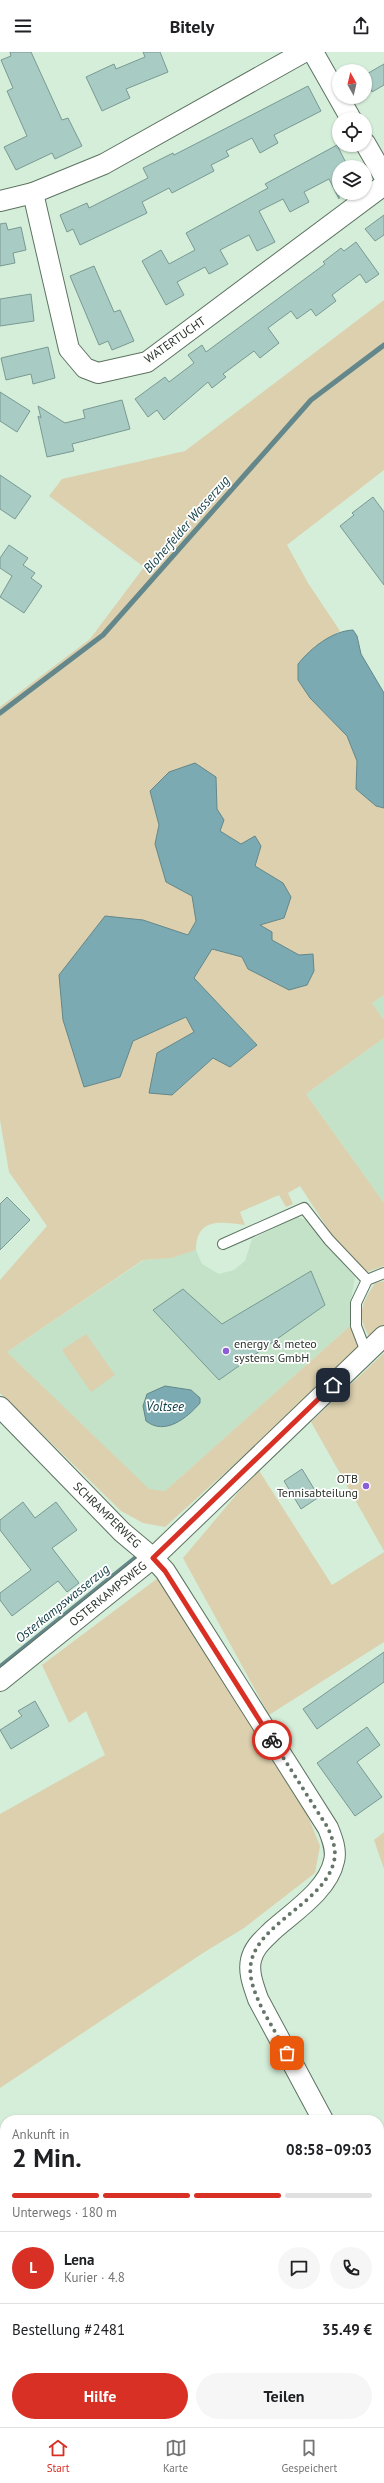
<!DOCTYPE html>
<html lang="de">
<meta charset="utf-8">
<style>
body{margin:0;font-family:"PT Sans",sans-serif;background:#f6f6f6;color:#202124;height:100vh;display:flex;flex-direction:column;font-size:15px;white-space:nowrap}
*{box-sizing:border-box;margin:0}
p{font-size:13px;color:#757577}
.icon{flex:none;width:22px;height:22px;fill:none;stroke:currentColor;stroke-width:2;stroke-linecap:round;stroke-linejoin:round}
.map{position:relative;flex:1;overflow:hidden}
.panel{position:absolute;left:0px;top:2063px;width:384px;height:312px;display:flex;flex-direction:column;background:#fff;border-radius:16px 16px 0 0;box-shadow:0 1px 3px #0004}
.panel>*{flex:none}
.needle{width:26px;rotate:352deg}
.buttons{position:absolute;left:332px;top:12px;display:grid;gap:8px}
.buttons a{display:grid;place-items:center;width:40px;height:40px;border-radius:50%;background:#fff;box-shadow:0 1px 3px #0004;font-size:20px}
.pin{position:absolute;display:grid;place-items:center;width:34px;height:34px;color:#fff;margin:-17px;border-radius:8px;box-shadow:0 2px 6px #0006}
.courier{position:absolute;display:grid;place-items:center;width:40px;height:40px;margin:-20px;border:3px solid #d93025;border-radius:50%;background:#fff;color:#222;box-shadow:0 1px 5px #0007}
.head em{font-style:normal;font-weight:800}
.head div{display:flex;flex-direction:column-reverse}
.head{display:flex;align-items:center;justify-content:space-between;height:68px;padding:0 12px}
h1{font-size:26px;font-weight:800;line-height:30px}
.bar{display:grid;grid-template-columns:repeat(4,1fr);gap:6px 4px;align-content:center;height:48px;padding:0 12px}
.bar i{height:5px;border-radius:3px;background:#e0e0e0}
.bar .on{background:#d93025}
.bar p{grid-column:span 4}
.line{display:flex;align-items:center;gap:10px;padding:0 12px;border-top:1px solid #e0e0e0}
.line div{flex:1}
.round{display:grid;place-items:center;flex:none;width:42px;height:42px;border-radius:21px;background:#f6f6f6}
.primary-button{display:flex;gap:8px;margin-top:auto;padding:8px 12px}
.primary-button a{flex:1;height:46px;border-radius:24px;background:#d93025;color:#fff;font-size:16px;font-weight:800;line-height:46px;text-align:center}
.primary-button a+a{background:#f6f6f6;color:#202124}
header{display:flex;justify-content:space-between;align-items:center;height:52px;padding:0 12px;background:#fff;font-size:18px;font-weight:800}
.dock{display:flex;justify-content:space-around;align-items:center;height:56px;border-top:1px solid #e0e0e0;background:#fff;font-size:11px;color:#757577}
.dock a{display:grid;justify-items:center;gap:2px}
.dock .on{color:#d93025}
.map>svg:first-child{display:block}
</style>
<header><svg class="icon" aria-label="menu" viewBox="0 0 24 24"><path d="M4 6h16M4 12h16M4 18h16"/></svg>Bitely<svg class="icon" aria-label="share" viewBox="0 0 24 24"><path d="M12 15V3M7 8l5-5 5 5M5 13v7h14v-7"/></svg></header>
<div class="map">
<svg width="384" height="2375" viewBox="0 0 384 2375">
<rect width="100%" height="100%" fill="#d5eed9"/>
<g fill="#c3e2c8">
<path d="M 384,943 L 384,968 L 372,951 Z"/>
<path d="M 384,986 L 384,1151 L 306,1042 Z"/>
<path d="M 297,1165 L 306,1168 L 355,1225 L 351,1248 L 350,1274 L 165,1439 L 149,1438 L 7,1300 L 144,1208 L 172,1206 L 196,1198 L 202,1212 L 219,1222 L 234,1218 L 245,1209 L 252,1187 Z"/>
</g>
<g fill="#dcd0ae" fill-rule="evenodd">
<path d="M 384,248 L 384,418 L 287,493 L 308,531 L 340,579 L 307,602 L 298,611 L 298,628 L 310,646 L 347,684 L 357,709 L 356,737 L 376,754 L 384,756 L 384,943 L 372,951 L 384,968 L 384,986 L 306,1042 L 384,1151 L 384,1214 L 364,1221 L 332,1183 L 300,1134 L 288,1141 L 293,1152 L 286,1155 L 279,1143 L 240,1160 L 245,1173 C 222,1170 196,1165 196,1198 L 172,1206 L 143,1208 L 7,1300 L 149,1437 L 165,1439 L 350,1274 L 362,1297 L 165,1475 L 143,1471 L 121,1459 L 0,1341 L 0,1228 L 47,1174 L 9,1120 L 0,1068 L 0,655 L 90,587 L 144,515 L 49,444 L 62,427 L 185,399 ZM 216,725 L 217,757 L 224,768 L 220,779 L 241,792 L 255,785 L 261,794 L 255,814 L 283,831 L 259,873 L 271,880 L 272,888 L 299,903 L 242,905 L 212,897 L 194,926 L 257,993 L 213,1006 L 172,1043 L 157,1001 L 194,980 L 187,965 L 133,989 L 143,868 L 188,884 L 196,869 L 192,844 L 166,830 L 155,792 L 159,773 L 150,739 Z"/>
<path d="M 384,1229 L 384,1273 L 370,1286 C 356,1263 361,1253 375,1231 Z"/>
<path d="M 86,1282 L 115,1323 L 91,1340 L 62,1298 Z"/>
<path d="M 384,1301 L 384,1499 L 311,1370 Z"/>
<path d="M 258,1417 L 332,1533 L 384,1500 L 384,1590 L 269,1663 L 183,1506 Z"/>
<path d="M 158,1526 L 206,1594 L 307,1762 L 320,1794 L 315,1821 L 244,1876 L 203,1901 L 0,2036 L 0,1762 L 105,1703 L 86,1659 L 69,1671 L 42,1613 Z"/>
<path d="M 384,1780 L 384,1817 L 374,1788 Z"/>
<path d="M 0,2111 L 5,2122 L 5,2370 L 115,2370 L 117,2375 L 0,2375 Z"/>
</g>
<g fill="#7baab2" stroke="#63878a">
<path d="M 353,578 L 357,584 L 361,602 L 384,641 L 384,756 L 376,754 L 356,737 L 357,709 L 347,684 L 310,646 L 298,628 L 298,612 C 311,596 332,579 353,578 Z"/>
<path d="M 195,711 L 216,725 L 217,757 L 224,768 L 220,779 L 241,792 L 255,784 L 261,794 L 255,814 L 283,831 L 291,845 L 284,866 L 260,873 L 272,880 L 272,888 L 299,903 L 313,902 L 314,919 L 307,933 L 289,938 L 248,917 L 242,905 L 212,897 L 194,926 L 257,993 L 230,1015 L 213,1006 L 172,1043 L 149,1041 L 157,1001 L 194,980 L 186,965 L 133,989 L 120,1025 L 84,1035 L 63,968 L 59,923 L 105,864 L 143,868 L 188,883 L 196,869 L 192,844 L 166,830 L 155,792 L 159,773 L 150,739 L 169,720 Z"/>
<path d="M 165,1334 L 191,1338 L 200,1346 L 200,1351 C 187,1366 165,1384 146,1369 L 143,1354 L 147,1342 Z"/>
</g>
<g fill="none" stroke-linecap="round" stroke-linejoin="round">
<g stroke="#63878a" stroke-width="5">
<path d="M 0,661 L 103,583 L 311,348 L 384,293"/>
<path d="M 0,1615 L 138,1504"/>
<path d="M 0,2089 L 5,2100"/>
<path d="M 125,2370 L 127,2375"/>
</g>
</g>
<g fill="#a8cbc3" stroke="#799a93">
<path d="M 10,0 L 31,0 L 62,68 L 68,66 L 82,94 L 55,107 L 52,101 L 16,118 L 4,95 L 27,84 L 7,39 L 13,36 L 1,8 L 11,4 Z"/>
<path d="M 143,0 L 160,0 L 168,20 L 126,37 L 130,46 L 102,59 L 86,25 L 114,12 L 116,17 L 145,5 Z"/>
<path d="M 384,12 L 384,33 L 372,40 L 365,23 Z"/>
<path d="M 308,34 L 321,59 L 274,83 L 278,91 L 260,101 L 252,86 L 226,99 L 229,104 L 211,113 L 214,119 L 172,141 L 169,136 L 142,150 L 147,161 L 80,193 L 73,177 L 67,180 L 60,163 L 87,151 L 89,156 L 148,126 L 143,116 L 173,101 L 174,103 Z"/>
<path d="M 337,93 L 348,115 L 339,115 L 339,147 L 329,127 L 304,140 L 309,150 L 290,160 L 283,147 L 259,159 L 275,190 L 257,199 L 249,183 L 220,198 L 228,212 L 209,222 L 205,215 L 177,230 L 184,243 L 166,253 L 142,209 L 161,198 L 169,212 L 195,198 L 186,181 L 268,136 L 265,132 Z"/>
<path d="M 384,163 L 384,183 L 375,189 L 365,177 Z"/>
<path d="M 6,171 L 8,178 L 21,175 L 26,198 L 13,201 L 15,211 L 0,214 L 0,172 Z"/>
<path d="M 356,190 L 379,222 L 366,231 L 360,222 L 332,243 L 336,249 L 316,264 L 311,257 L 297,267 L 291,259 L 268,276 L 279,291 L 260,306 L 254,299 L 223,322 L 226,325 L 212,336 L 208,330 L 164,368 L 157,358 L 148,365 L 135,347 L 165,325 L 169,330 L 194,311 L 188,303 L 202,293 L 206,300 L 325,212 L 323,210 L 341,196 L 344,199 Z"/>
<path d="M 94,214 L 114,260 L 120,258 L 134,289 L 112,298 L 108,289 L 99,293 L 70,224 Z"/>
<path d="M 31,242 L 34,269 L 0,274 L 0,247 Z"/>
<path d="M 48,295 L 55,326 L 33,332 L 31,322 L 6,328 L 1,306 Z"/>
<path d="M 0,340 L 30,359 L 17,380 L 0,369 Z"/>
<path d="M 122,348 L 130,377 L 72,392 L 74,399 L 47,405 L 38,364 L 41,366 L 38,354 L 65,371 L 85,366 L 83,358 Z"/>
<path d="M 0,423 L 31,444 L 15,467 L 0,457 Z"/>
<path d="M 373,445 L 384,460 L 384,533 L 340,474 L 354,463 L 352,461 Z"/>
<path d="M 9,493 L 28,506 L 23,513 L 35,521 L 31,526 L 42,534 L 24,561 L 0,545 L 12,524 L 0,516 L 0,506 Z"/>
<path d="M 7,1145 L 30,1168 L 0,1198 L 0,1152 Z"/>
<path d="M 311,1219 L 325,1253 L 219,1328 L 153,1258 L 183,1237 L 222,1272 Z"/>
<path d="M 302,1417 L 319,1445 L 301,1457 L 284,1429 Z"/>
<path d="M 23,1450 L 35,1466 L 56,1450 L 77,1478 L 52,1496 L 79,1531 L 67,1540 L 58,1529 L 12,1564 L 0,1548 L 0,1541 L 31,1518 L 0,1478 L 0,1468 Z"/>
<path d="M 384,1600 L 384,1630 L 317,1677 L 303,1657 Z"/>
<path d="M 35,1649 L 49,1674 L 11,1697 L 0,1678 L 22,1664 L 18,1659 Z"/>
<path d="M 367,1675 L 380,1693 L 357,1710 L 382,1745 L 355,1764 L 317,1711 Z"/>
</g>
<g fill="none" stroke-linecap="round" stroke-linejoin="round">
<defs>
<g id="service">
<path d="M 223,1192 L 304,1156 L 329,1188 L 367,1228"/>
<path d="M 366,1300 L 356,1274 L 356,1251 L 367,1228 L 384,1221"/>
</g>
<g id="minor">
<path d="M 313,0 L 351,67"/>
<path d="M 365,91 L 384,124"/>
<path d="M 33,141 L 69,297 L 85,316 L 98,321 L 147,310 L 384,133"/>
<path d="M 0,149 L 33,141 L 104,112 L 304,0"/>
<path d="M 0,1355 L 122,1480 L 153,1506 L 165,1519 L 328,1776 C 332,1786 337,1798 334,1809 C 328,1838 293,1860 272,1879 C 263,1888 254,1895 251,1908 C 248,1921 254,1935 258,1947 L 323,2068"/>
<path d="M 0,1629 L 153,1506 L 384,1284"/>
<path d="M 379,2176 L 384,2186"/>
</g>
</defs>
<use href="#service" stroke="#5d7361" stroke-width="12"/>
<use href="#minor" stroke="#5d7361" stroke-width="22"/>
<use href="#service" stroke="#fff" stroke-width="10"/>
<use href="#minor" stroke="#fff" stroke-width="20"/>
</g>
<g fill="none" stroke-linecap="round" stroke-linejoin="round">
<path stroke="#667569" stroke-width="4" stroke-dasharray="0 7.2" d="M 272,1688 L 328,1776 C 332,1786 337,1798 334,1809 C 324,1855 242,1875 251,1926 C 256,1952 275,1978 287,2001"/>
<path stroke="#d93025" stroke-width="5" d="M 272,1688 L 165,1519 L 153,1506 L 333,1333"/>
</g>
<g fill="#8b5dd6" stroke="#fff" stroke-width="1.5">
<circle cx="226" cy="1299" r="4"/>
<circle cx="366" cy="1434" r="4"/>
</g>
<g text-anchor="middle" stroke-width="3.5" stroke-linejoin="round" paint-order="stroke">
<g font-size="12" fill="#2b342c" stroke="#fff">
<text transform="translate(175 288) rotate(-35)" y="4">WATERTUCHT</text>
<text transform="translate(107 1463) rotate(44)" y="4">SCHRAMPERWEG</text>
<text transform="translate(108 1542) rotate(-39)" y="4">OSTERKAMPSWEG</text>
</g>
<g font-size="12" fill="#2b342c" stroke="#fff" text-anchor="start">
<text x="234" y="1296">energy &amp; meteo<tspan x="234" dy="14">systems GmbH</tspan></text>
<text x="358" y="1431" text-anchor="end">OTB<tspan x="358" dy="14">Tennisabteilung</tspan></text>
</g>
<g font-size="13" font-style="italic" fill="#144047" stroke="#fff">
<text transform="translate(186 472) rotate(-49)" y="5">Bloherfelder Wasserzug</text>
<text x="165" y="1359">Voltsee</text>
<text transform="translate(62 1551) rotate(-39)" y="5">Osterkampswasserzug</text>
</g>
</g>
</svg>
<div class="buttons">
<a><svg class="needle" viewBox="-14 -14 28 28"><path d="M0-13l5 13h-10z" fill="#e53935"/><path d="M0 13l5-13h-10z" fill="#757577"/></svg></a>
<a><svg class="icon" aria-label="locate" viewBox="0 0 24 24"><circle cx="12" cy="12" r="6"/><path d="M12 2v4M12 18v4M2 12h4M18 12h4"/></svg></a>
<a><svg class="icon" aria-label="layers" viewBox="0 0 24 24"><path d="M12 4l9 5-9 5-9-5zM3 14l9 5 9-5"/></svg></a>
</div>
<div class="pin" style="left:287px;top:2001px;background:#ea580c"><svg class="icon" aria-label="bag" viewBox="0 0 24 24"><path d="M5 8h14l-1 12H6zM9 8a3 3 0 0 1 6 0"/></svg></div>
<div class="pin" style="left:333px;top:1333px;background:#1f2937"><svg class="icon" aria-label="home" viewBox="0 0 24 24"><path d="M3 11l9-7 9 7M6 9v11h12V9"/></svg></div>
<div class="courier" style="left:272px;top:1688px"><svg class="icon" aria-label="bike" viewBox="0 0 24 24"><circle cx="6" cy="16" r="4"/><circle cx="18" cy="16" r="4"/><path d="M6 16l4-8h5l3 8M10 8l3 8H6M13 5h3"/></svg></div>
<section class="panel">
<div class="head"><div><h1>2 Min.</h1><p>Ankunft in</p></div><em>08:58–09:03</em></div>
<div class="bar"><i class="on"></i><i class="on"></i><i class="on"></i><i></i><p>Unterwegs · 180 m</p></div>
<div class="line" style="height:72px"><b class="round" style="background:#d93025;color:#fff">L</b><div><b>Lena</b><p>Kurier · 4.8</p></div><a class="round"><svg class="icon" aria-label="chat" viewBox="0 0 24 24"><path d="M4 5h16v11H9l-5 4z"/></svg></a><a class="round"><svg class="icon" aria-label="phone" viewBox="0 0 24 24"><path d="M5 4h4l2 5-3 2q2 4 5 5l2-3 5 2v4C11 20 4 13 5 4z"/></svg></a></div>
<div class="line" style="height:52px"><div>Bestellung #2481</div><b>35.49 €</b></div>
<div class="primary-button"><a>Hilfe</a><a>Teilen</a></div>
</section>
</div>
<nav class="dock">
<a class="on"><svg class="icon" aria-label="home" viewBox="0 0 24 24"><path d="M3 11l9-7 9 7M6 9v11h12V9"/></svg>Start</a>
<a><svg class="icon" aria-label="map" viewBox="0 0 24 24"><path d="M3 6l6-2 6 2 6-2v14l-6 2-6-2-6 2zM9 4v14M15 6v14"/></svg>Karte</a>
<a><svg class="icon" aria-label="saved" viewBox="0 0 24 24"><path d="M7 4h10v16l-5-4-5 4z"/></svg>Gespeichert</a>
</nav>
